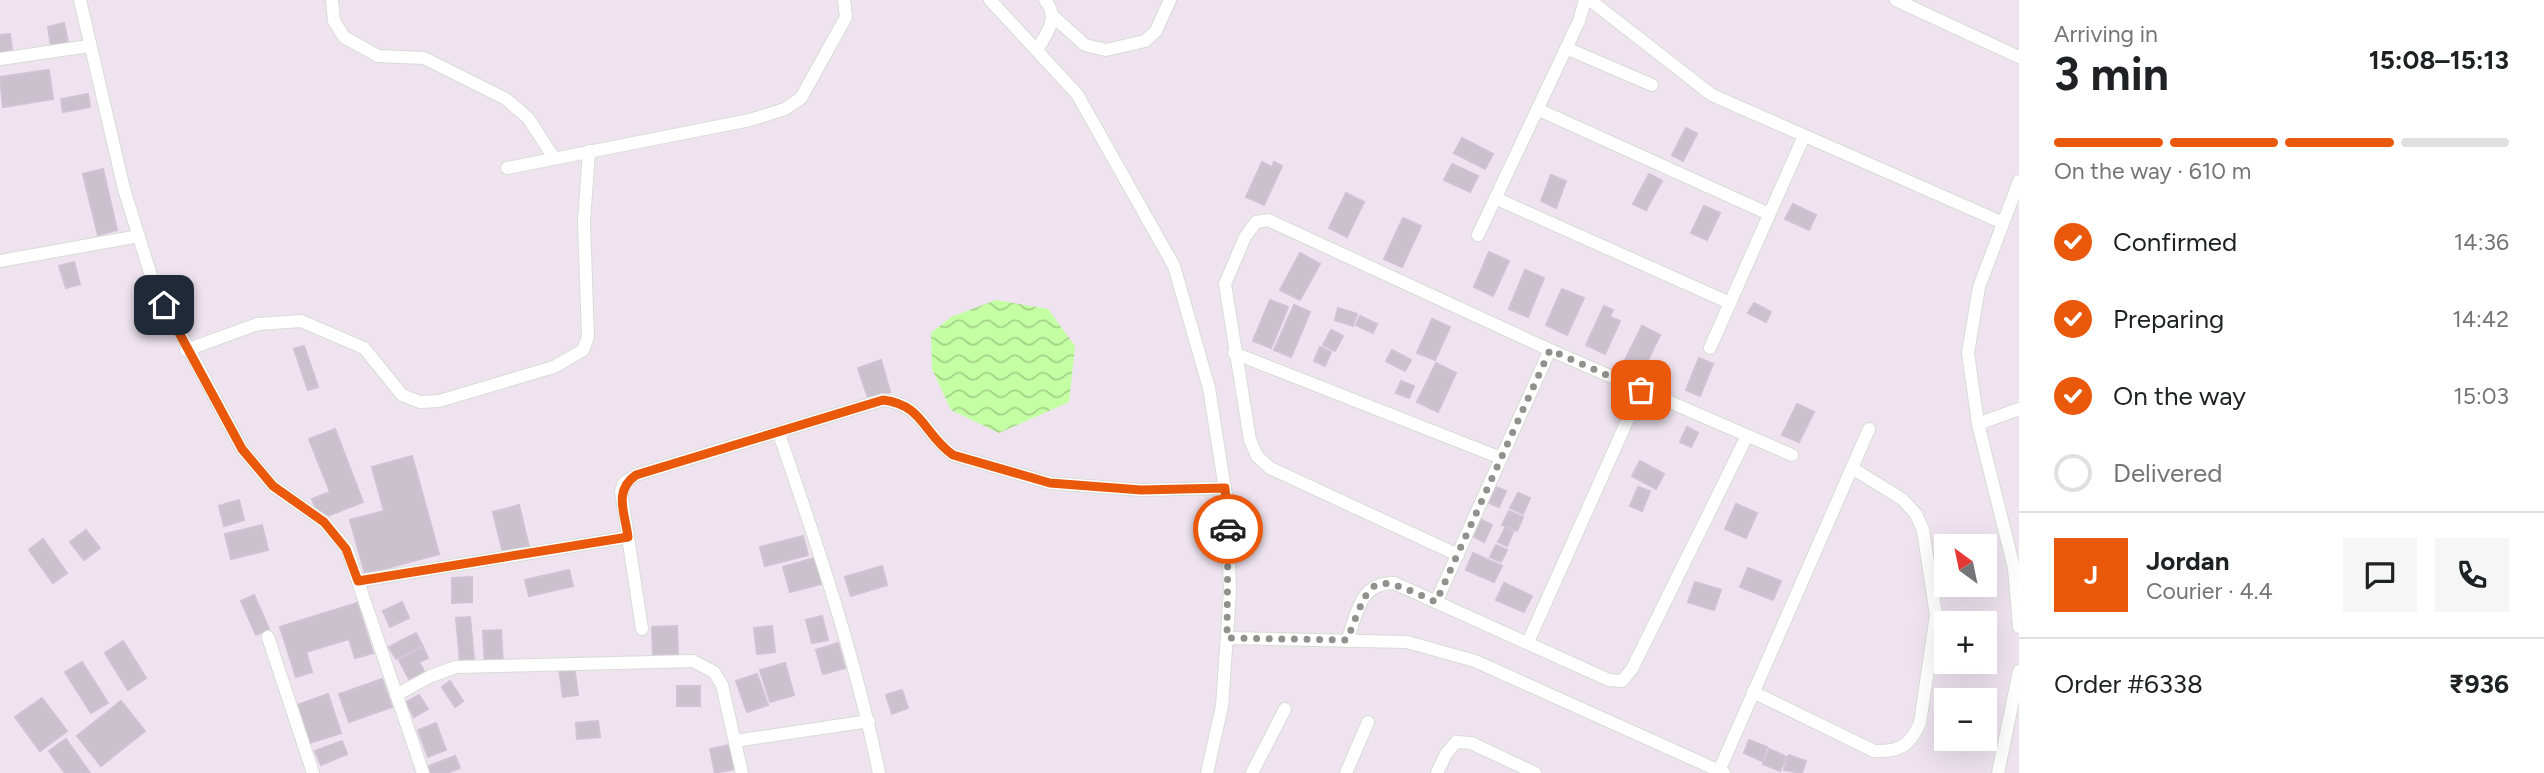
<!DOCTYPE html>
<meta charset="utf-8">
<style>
body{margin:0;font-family:Figtree,sans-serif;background:#f6f6f6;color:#202124;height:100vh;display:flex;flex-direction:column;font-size:26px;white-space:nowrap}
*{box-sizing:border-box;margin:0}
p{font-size:23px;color:#757577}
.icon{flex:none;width:38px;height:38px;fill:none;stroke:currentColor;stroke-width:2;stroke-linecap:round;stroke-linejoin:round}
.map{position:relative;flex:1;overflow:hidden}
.sheet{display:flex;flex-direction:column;background:#fff;width:525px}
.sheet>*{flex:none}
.needle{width:46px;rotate:327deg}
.controls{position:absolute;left:1934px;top:534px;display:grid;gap:14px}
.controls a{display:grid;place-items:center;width:63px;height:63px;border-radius:0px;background:#fff;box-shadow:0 7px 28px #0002;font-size:35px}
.pin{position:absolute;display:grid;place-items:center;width:60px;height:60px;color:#fff;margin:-30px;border-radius:14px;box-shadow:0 4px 10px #0006}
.courier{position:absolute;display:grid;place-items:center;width:70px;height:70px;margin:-35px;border:5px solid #ea580c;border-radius:50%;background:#fff;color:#222;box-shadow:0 2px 9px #0007}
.overview em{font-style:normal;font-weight:700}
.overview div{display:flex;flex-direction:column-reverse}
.overview{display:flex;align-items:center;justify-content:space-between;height:119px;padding:0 35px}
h1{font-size:46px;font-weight:700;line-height:52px}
.bar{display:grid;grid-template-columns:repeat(4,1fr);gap:10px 7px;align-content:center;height:84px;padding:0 35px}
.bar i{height:9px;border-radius:5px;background:#e0e0e0}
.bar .selected{background:#ea580c}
.bar p{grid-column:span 4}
.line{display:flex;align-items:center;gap:18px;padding:0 35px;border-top:2px solid #e0e0e0}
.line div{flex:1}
.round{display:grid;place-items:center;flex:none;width:74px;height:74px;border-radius:0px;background:#f6f6f6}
ol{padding:0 35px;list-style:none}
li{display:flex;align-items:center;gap:21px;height:77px}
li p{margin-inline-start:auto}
li .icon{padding:7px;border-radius:50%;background:#ea580c;color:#fff;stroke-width:4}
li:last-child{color:#757577}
li i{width:38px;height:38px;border:4px solid #e0e0e0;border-radius:50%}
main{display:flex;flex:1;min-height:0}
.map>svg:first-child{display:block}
</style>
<main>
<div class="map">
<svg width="2019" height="773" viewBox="0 0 2019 773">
<defs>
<pattern id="water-waves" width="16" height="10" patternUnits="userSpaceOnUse" patternTransform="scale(1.75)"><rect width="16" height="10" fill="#c5ffa3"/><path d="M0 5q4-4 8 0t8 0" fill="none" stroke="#a3d288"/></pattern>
</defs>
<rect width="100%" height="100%" fill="#eee3ef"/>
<path fill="url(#water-waves)" d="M 996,300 L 1048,309 L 1075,346 L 1069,402 L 999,433 L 951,410 L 932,369 L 931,333 L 951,317 Z"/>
<g fill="#cbc1cd" stroke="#d1c1d4" stroke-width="2">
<path d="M 64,23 L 68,43 L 51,46 L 48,27 Z"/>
<path d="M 10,34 L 12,50 L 0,52 L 0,35 Z"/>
<path d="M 49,70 L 53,99 L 3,107 L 0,77 Z"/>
<path d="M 88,94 L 90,107 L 63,112 L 61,99 Z"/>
<path d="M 1686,128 L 1697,134 L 1683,161 L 1672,155 Z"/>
<path d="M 1462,138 L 1493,154 L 1485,169 L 1454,153 Z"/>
<path d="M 1262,162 L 1272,167 L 1274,162 L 1282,166 L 1264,205 L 1246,197 Z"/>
<path d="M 1452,164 L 1478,176 L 1470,192 L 1444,180 Z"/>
<path d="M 103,169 L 117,230 L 98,235 L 83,174 Z"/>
<path d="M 1649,174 L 1662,181 L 1646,210 L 1633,204 Z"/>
<path d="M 1551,175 L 1566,181 L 1556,208 L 1541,201 Z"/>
<path d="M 1346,193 L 1364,202 L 1347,237 L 1329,228 Z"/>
<path d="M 1793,204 L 1816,215 L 1809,230 L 1785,219 Z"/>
<path d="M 1704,206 L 1720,213 L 1707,240 L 1691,233 Z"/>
<path d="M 1403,218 L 1421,226 L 1402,267 L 1384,259 Z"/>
<path d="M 1489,252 L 1509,261 L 1493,296 L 1474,287 Z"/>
<path d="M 1300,253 L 1320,264 L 1300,300 L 1280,290 Z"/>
<path d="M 74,262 L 80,284 L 66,288 L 59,266 Z"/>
<path d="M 1525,270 L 1544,278 L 1528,317 L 1509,309 Z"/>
<path d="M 1562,289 L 1584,298 L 1567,335 L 1546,325 Z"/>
<path d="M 1270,300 L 1288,307 L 1271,348 L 1253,341 Z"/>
<path d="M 1754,303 L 1771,312 L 1766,322 L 1748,313 Z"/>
<path d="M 1294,305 L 1310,312 L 1291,357 L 1274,350 Z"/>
<path d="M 1604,306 L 1613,310 L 1610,317 L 1620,321 L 1605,354 L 1586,345 Z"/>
<path d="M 1338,308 L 1357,314 L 1353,326 L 1335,320 Z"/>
<path d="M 1360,316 L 1377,324 L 1373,333 L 1356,325 Z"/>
<path d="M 1432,319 L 1450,327 L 1435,360 L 1417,353 Z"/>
<path d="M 1642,326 L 1660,335 L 1642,373 L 1623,364 Z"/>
<path d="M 1331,330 L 1343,336 L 1335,351 L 1323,345 Z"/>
<path d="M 304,346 L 318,387 L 308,390 L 294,349 Z"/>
<path d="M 1320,347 L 1331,352 L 1325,366 L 1314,361 Z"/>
<path d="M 1392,350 L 1411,360 L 1405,371 L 1386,361 Z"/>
<path d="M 1699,358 L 1713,364 L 1700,396 L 1686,390 Z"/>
<path d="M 881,360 L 890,392 L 868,398 L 858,368 Z"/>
<path d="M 1436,363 L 1456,373 L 1438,412 L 1417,402 Z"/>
<path d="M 1401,381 L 1414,386 L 1409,398 L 1396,393 Z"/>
<path d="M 1797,404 L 1814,412 L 1799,442 L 1782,435 Z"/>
<path d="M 1687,427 L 1698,433 L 1691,447 L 1680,442 Z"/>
<path d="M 335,429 L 363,502 L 320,519 L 312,499 L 330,492 L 309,439 Z"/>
<path d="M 412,456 L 439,554 L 365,574 L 350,520 L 384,511 L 372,467 Z"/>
<path d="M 1640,461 L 1664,474 L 1656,489 L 1632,476 Z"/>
<path d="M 1496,487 L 1506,491 L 1499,507 L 1489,503 Z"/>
<path d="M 1638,487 L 1650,491 L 1642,511 L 1630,506 Z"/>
<path d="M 1518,493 L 1530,498 L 1523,514 L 1510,508 Z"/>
<path d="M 239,500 L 244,520 L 224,526 L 219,506 Z"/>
<path d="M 1736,504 L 1757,513 L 1746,538 L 1725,529 Z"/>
<path d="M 519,505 L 529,547 L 503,553 L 493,512 Z"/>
<path d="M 1509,511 L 1523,517 L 1517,531 L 1502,525 Z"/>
<path d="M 1480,519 L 1492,525 L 1484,542 L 1471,535 Z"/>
<path d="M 262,525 L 268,550 L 231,559 L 225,534 Z"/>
<path d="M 1505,528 L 1513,532 L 1507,546 L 1498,542 Z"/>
<path d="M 86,530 L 100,548 L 84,560 L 70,542 Z"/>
<path d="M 803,536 L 808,555 L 765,566 L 760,547 Z"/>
<path d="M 43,539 L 67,573 L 53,583 L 29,550 Z"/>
<path d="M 1496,545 L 1507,550 L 1501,562 L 1490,557 Z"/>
<path d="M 1473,553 L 1502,566 L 1494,582 L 1466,570 Z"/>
<path d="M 818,557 L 825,583 L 790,592 L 783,567 Z"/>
<path d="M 882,566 L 887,585 L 851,596 L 845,577 Z"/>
<path d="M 1748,568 L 1781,581 L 1773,600 L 1740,587 Z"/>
<path d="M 569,570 L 573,586 L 529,596 L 525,580 Z"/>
<path d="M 472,577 L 472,602 L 452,603 L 452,578 Z"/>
<path d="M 1695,582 L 1721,590 L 1714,610 L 1688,602 Z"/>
<path d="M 1504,583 L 1532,596 L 1524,612 L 1496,600 Z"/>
<path d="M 254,595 L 269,629 L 256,635 L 241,601 Z"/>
<path d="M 402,602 L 409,618 L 390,627 L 383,611 Z"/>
<path d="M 357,603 L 373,653 L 355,658 L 349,639 L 306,652 L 312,672 L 296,677 L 280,627 Z"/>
<path d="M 822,616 L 828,640 L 812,643 L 806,620 Z"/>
<path d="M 470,617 L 474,660 L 460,661 L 456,618 Z"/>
<path d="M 677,626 L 678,655 L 653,655 L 652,627 Z"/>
<path d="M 772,626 L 775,652 L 757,654 L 754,628 Z"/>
<path d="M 501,630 L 503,664 L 485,665 L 483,631 Z"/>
<path d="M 416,633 L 422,645 L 396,659 L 389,647 Z"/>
<path d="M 123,641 L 146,678 L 128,690 L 105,653 Z"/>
<path d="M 838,643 L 845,668 L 823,674 L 816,650 Z"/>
<path d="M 423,647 L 428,658 L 419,662 L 426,675 L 411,683 L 399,660 Z"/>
<path d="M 82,662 L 108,703 L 91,713 L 65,672 Z"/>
<path d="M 785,663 L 794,695 L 770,702 L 760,670 Z"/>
<path d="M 574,666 L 578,695 L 563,697 L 559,669 Z"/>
<path d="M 757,674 L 768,705 L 747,712 L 736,681 Z"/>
<path d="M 382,679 L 392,707 L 349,722 L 339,694 Z"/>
<path d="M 450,681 L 463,701 L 455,707 L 442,687 Z"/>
<rect x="677" y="686" width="23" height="20"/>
<path d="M 902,690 L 908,708 L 892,714 L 886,695 Z"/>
<path d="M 328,694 L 341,733 L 310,743 L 297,705 Z"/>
<path d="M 419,695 L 428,709 L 414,717 L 406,702 Z"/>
<path d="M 42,698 L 67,731 L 40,751 L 15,717 Z"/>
<path d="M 121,701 L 145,731 L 101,766 L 77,736 Z"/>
<path d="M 598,721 L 600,737 L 577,739 L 576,723 Z"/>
<path d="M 436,723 L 446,750 L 428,757 L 418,730 Z"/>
<path d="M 66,739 L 90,773 L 65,773 L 49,751 Z"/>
<path d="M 1749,740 L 1767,747 L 1762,761 L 1744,753 Z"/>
<path d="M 342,741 L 347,754 L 321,765 L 315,751 Z"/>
<path d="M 735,744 L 740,768 L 715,773 L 710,749 Z"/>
<path d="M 1769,749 L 1787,757 L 1780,771 L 1763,764 Z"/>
<path d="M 1789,755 L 1806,761 L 1802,773 L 1784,770 Z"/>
<path d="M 455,756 L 460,768 L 447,773 L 429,773 L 426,767 Z"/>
</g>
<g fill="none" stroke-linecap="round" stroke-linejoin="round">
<defs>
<g id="street">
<path d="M 80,0 L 124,189 L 153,282 L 242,449 L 273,486 L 324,522 L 347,549 L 423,773"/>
<path d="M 332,0 L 334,21 L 344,37 L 378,56 L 424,58 L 506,99 L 528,118 L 554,158"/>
<path d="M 990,0 L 1077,94 L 1174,266 L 1209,388 L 1227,502 L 1230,591 L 1222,706 L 1207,773"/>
<path d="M 1590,0 L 1712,95 L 2001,222"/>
<path d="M 1896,0 L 2019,57"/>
<path d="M 1054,17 L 1085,45 L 1106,50 L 1145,41 L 1156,31 L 1170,0"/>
<path d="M 1566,48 L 1652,85"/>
<path d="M 1037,50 C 1047,32 1060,19 1045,0"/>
<path d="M 0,59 L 89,46"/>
<path d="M 1537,109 L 1769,214"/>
<path d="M 507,168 L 750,120 L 785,109 L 801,98 L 846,17 L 844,0"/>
<path d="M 2019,181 L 1979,287 L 1968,353 L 1978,424 L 2014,568 L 2019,627"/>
<path d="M 1495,198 L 1730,303"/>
<path d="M 1478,235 L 1579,21 L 1585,0"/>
<path d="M 0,261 L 139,236"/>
<path d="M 1710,348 L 1804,136"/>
<path d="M 186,350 L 258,324 L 301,321 L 364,348 L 402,395 L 420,402 L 439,401 L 554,367 L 583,350 L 588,337 L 584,222 L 589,151"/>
<path d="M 1234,353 L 1501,458"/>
<path d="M 1978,424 L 2019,409"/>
<path d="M 779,434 C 818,546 855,657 879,773"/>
<path d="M 1458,555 L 1270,468 L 1257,456 L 1250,440 L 1225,284 L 1245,237 L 1256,222 L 1268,220 L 1550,350 L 1792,455"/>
<path d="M 358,581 L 628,537"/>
<path d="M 1436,602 L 1550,350"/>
<path d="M 642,629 L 621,491 L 624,483 L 636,475 L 883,400 C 924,405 924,434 953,455 L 1050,483 L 1141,490 L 1225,488"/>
<path d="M 268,637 L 313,773"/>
<path d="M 1227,638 L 1407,642 L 1475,661 L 1724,773"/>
<path d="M 1347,641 C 1358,612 1359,583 1394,583 L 1609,680 L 1622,681 L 1632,669 L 1747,436"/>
<path d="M 1528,642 L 1641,390"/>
<path d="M 1753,692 L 1874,751 C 1899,752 1910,746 1920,723 L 1936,615 L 1923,530 L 1916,514 L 1902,499 L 1852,468"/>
<path d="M 396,695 L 431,676 L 456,667 L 693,661 L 714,672 L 722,685 L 742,773"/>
<path d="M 735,741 L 869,721"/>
<path d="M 1719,771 L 1869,429"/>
<path d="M 1252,773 L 1285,709"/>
<path d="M 1346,773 L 1368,722"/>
<path d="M 1437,773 L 1446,754 L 1456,742 L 1471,743 L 1535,773"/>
<path d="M 1998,773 L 2019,671"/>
</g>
</defs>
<use href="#street" stroke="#d7ddd6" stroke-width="14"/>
<use href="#street" stroke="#fff" stroke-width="12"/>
</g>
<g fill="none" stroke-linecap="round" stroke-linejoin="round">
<path stroke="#90908f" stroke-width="7" stroke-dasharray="0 12.6" d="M 1228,529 L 1227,638 L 1347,640 C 1373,574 1369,572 1436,602 L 1550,350 L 1641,390"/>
<path stroke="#ea580c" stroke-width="9" d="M 164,305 L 242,449 L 273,486 L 324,522 L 346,549 L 358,581 L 628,537 C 625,513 613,491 636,475 L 883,400 C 924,405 923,434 953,455 L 1050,483 L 1141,490 L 1225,488 L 1228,529"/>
</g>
</svg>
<div class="controls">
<a><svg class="needle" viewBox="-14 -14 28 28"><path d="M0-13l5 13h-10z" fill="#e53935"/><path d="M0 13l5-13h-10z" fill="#757577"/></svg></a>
<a>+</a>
<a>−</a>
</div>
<div class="pin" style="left:1641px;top:390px;background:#ea580c"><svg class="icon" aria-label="bag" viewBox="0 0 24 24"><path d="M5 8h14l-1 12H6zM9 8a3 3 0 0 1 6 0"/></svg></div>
<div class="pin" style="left:164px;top:305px;background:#1f2937"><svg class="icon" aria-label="home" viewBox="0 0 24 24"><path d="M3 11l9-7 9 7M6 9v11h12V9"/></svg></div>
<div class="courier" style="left:1228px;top:529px"><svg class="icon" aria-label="car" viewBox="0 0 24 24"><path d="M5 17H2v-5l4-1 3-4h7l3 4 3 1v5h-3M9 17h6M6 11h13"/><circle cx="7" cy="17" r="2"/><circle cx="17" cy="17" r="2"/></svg></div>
</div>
<section class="sheet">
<div class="overview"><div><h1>3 min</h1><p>Arriving in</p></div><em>15:08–15:13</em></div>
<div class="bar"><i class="selected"></i><i class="selected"></i><i class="selected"></i><i></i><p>On the way · 610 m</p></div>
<ol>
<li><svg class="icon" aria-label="check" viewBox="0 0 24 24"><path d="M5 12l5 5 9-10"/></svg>Confirmed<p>14:36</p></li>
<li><svg class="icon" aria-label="check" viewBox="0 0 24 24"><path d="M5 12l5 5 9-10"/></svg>Preparing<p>14:42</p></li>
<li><svg class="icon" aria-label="check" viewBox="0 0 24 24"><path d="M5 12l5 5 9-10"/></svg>On the way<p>15:03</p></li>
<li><i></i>Delivered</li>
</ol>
<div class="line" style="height:126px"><b class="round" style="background:#ea580c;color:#fff">J</b><div><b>Jordan</b><p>Courier · 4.4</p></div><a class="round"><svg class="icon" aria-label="chat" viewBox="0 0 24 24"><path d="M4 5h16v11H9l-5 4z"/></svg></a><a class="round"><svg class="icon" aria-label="phone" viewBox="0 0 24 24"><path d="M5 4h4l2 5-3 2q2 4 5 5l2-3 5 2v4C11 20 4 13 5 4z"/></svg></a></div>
<div class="line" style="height:91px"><div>Order #6338</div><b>₹936</b></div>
</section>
</main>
